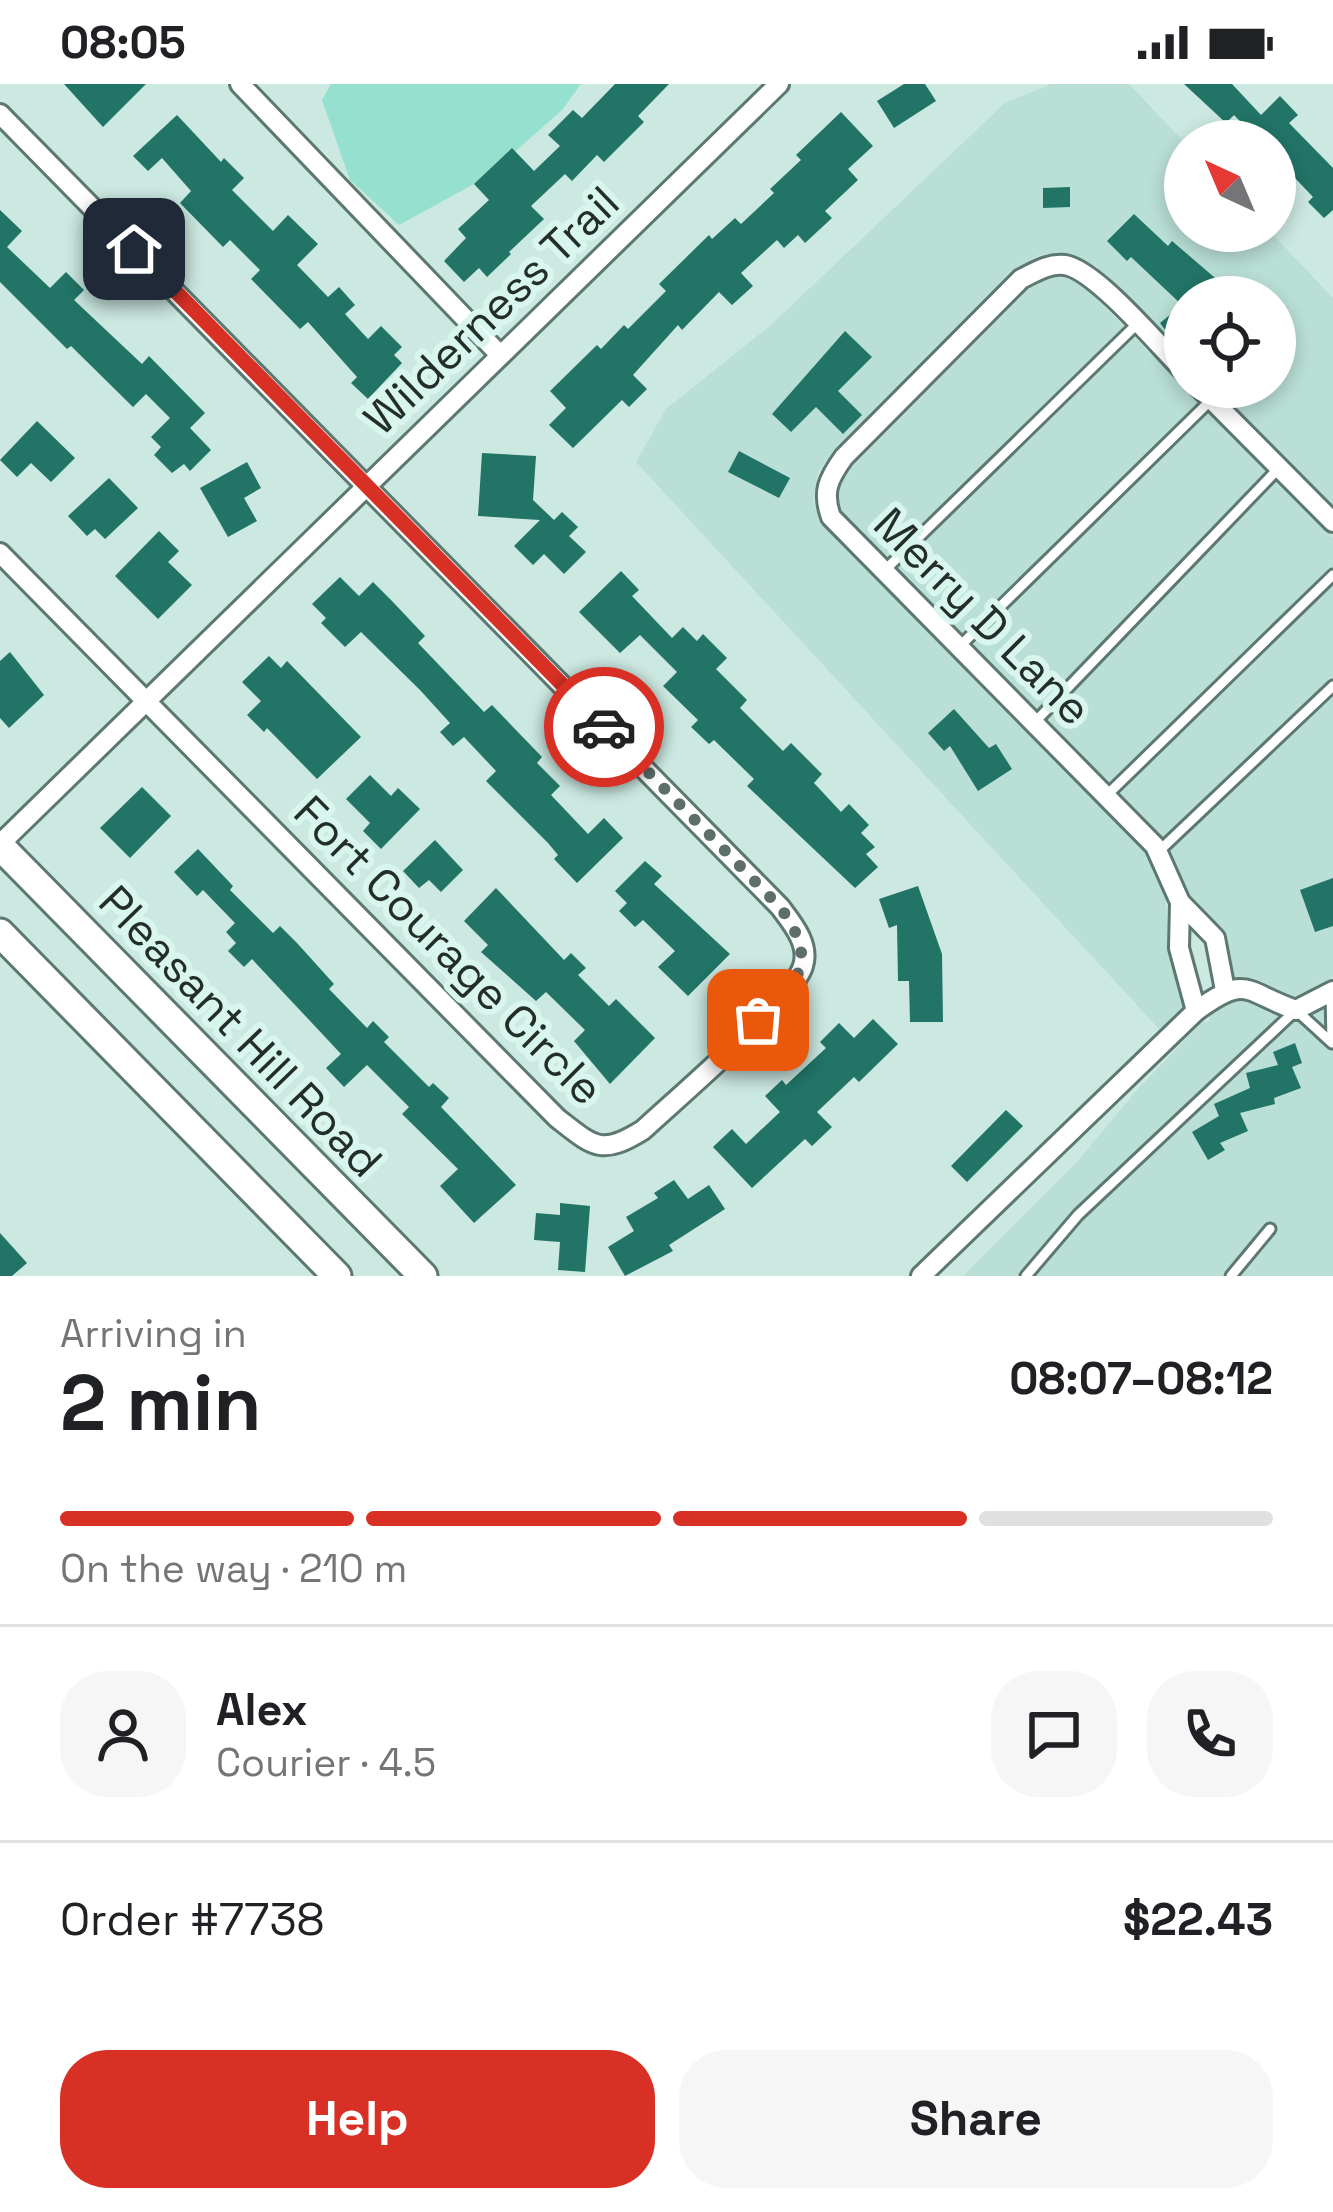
<!DOCTYPE html>
<meta charset="utf-8">
<style>
body{margin:0;font-family:"Space Grotesk",sans-serif;background:#f6f6f6;color:#202124;height:100vh;display:flex;flex-direction:column;font-size:45px;white-space:nowrap}
*{box-sizing:border-box;margin:0}
p{font-size:39px;color:#757577}
.icon{flex:none;width:66px;height:66px;fill:none;stroke:currentColor;stroke-width:2;stroke-linecap:round;stroke-linejoin:round}
.map{position:relative;height:1192px;overflow:hidden}
.side{display:flex;flex-direction:column;background:#fff;flex:1}
.side>*{flex:none}
.needle{width:78px;rotate:316deg}
.tools{position:absolute;left:1164px;top:36px;display:grid;gap:24px}
.tools a{display:grid;place-items:center;width:132px;height:132px;border-radius:50%;background:#fff;box-shadow:0 6px 18px #0003;font-size:60px}
.pin{position:absolute;display:grid;place-items:center;width:102px;height:102px;color:#fff;margin:-51px;border-radius:24px;box-shadow:0 6px 18px #0006}
.courier{position:absolute;display:grid;place-items:center;width:120px;height:120px;margin:-60px;border:9px solid #d93025;border-radius:50%;background:#fff;color:#222;box-shadow:0 3px 15px #0007}
.head em{font-style:normal;font-weight:800}
.head div{display:flex;flex-direction:column-reverse}
.head{display:flex;align-items:center;justify-content:space-between;height:204px;padding:0 60px}
h1{font-size:78px;font-weight:800;line-height:90px}
.bar{display:grid;grid-template-columns:repeat(4,1fr);gap:18px 12px;align-content:center;height:144px;padding:0 60px}
.bar i{height:15px;border-radius:9px;background:#e0e0e0}
.bar .current{background:#d93025}
.bar p{grid-column:span 4}
.line{display:flex;align-items:center;gap:30px;padding:0 60px;border-top:3px solid #e0e0e0}
.line div{flex:1}
.round{display:grid;place-items:center;flex:none;width:126px;height:126px;border-radius:48px;background:#f6f6f6}
.cta{display:flex;gap:24px;margin-top:auto;padding:24px 60px}
.cta a{flex:1;height:138px;border-radius:48px;background:#d93025;color:#fff;font-size:48px;font-weight:800;line-height:138px;text-align:center}
.cta a+a{background:#f6f6f6;color:#202124}
.status{display:flex;justify-content:space-between;align-items:center;height:84px;padding:0 60px;background:#fff;direction:ltr}
.status svg{height:33px;fill:currentColor}
.map>svg:first-child{display:block}
</style>
<div class="status"><b>08:05</b><svg viewBox="0 0 49 12"><path d="M0 12V9h3v3zM5 12V6h3v6zM10 12V3h3v9zM15 12V0h3v12zM26 1h20v11H26zM47 4h2v5h-2z"/></svg></div>
<div class="map">
<svg width="1333" height="1192" viewBox="0 0 1333 1192">
<rect width="100%" height="100%" fill="#cbe8e1"/>
<g fill="#b9dfd6">
<path d="M 1051,0 L 1129,0 L 1185,59 L 1185,147 L 1269,147 L 1333,214 L 1333,422 L 1215,303 L 1275,303 L 1275,213 L 1185,213 L 1185,272 L 1096,182 L 1063,170 L 1039,171 L 1012,186 L 835,364 L 818,389 L 813,417 L 823,441 L 1146,768 L 1166,814 L 1168,866 L 1183,922 L 1160,946 L 636,378 L 666,325 L 771,241 L 1005,19 Z"/>
<path d="M 1064,193 L 1082,200 L 1333,454 L 1333,893 L 1294,913 L 1255,894 L 1234,893 L 1226,853 L 1192,814 L 1163,754 L 841,428 L 837,415 L 841,399 L 853,382 L 1029,205 L 1050,194 Z"/>
<path d="M 1248,916 L 1269,929 L 1294,937 L 1333,921 L 1333,1192 L 963,1192 L 1077,1078 L 1137,1006 L 1202,938 L 1210,937 L 1209,933 L 1230,917 Z"/>
</g>
<path fill="#96e0d0" d="M 331,0 L 581,0 L 562,26 L 485,94 L 399,141 L 350,96 L 322,16 Z"/>
<g fill="#217466">
<path d="M 64,0 L 146,0 L 103,43 Z"/>
<path d="M 615,0 L 669,0 L 638,32 L 644,38 L 604,78 L 597,71 L 572,97 L 565,90 L 531,122 L 544,135 L 509,168 L 511,170 L 487,193 L 479,184 L 464,198 L 444,177 L 466,154 L 458,145 L 489,116 L 474,100 L 512,64 L 534,87 L 560,62 L 548,51 L 573,26 L 582,34 Z"/>
<path d="M 904,0 L 925,0 L 936,17 L 894,44 L 877,17 Z"/>
<path d="M 1184,0 L 1232,0 L 1261,31 L 1280,12 L 1298,31 L 1289,39 L 1333,84 L 1333,126 L 1324,134 L 1308,118 L 1313,113 L 1275,73 L 1275,57 L 1259,57 L 1234,31 L 1226,39 Z"/>
<path d="M 841,28 L 873,62 L 848,85 L 858,96 L 825,127 L 832,134 L 805,159 L 798,151 L 784,164 L 777,156 L 741,189 L 753,202 L 732,221 L 719,208 L 682,246 L 678,241 L 633,291 L 647,305 L 629,323 L 622,316 L 573,364 L 549,341 L 566,324 L 550,307 L 597,261 L 601,265 L 624,241 L 628,245 L 666,207 L 659,200 L 709,151 L 712,155 L 735,134 L 741,140 L 774,109 L 770,105 L 801,76 L 796,71 Z"/>
<path d="M 177,31 L 221,78 L 224,74 L 244,94 L 232,106 L 273,147 L 288,131 L 318,160 L 297,181 L 328,213 L 339,203 L 355,221 L 345,230 L 368,255 L 381,242 L 402,263 L 394,271 L 402,279 L 368,315 L 351,299 L 357,293 L 308,238 L 300,245 L 251,195 L 260,186 L 230,156 L 223,163 L 180,119 L 191,107 L 162,74 L 148,87 L 133,72 Z"/>
<path d="M 1070,103 L 1070,123 L 1043,124 L 1043,104 Z"/>
<path d="M 0,126 L 22,147 L 7,163 L 50,204 L 66,188 L 84,206 L 74,216 L 142,280 L 149,272 L 205,329 L 190,344 L 211,366 L 190,387 L 184,380 L 172,389 L 154,371 L 161,363 L 151,353 L 170,334 L 146,310 L 133,323 L 71,262 L 67,265 L 0,198 Z"/>
<path d="M 1134,130 L 1168,162 L 1172,157 L 1214,193 L 1232,213 L 1185,213 L 1185,244 L 1172,255 L 1160,239 L 1182,221 L 1131,173 L 1127,177 L 1107,157 Z"/>
<path d="M 845,247 L 872,273 L 838,307 L 862,331 L 843,350 L 816,323 L 791,348 L 772,330 Z"/>
<path d="M 37,337 L 75,374 L 51,398 L 31,379 L 17,393 L 0,376 Z"/>
<path d="M 739,367 L 790,394 L 779,414 L 728,388 Z"/>
<path d="M 482,369 L 536,372 L 533,416 L 554,436 L 562,428 L 578,443 L 569,452 L 586,468 L 564,490 L 544,470 L 533,481 L 514,462 L 540,436 L 478,432 Z"/>
<path d="M 247,378 L 261,404 L 244,414 L 257,437 L 228,453 L 200,404 Z"/>
<path d="M 109,394 L 138,424 L 105,455 L 95,445 L 87,452 L 68,432 Z"/>
<path d="M 159,447 L 179,467 L 168,478 L 192,501 L 158,535 L 115,492 Z"/>
<path d="M 621,487 L 639,506 L 632,512 L 672,554 L 683,543 L 697,557 L 703,550 L 727,574 L 716,585 L 747,616 L 740,624 L 783,667 L 791,659 L 822,690 L 814,699 L 841,728 L 849,720 L 869,741 L 861,749 L 875,763 L 866,770 L 878,783 L 855,804 L 747,702 L 754,695 L 714,656 L 709,660 L 691,643 L 698,636 L 663,602 L 677,588 L 640,551 L 620,569 L 579,528 Z"/>
<path d="M 340,493 L 359,512 L 373,498 L 392,517 L 425,552 L 418,559 L 484,628 L 492,621 L 542,673 L 537,679 L 560,702 L 551,711 L 588,750 L 604,734 L 623,754 L 577,799 L 554,775 L 558,771 L 548,759 L 486,697 L 496,687 L 464,653 L 453,662 L 440,648 L 450,639 L 420,606 L 361,548 L 345,563 L 321,539 L 326,534 L 312,520 Z"/>
<path d="M 10,568 L 44,611 L 9,644 L 0,634 L 0,577 Z"/>
<path d="M 269,572 L 281,584 L 287,577 L 361,653 L 317,695 L 267,644 L 264,648 L 247,631 L 261,617 L 242,598 Z"/>
<path d="M 954,625 L 989,664 L 996,660 L 1012,685 L 978,707 L 950,662 L 944,667 L 928,649 Z"/>
<path d="M 370,691 L 391,712 L 398,704 L 420,725 L 381,765 L 363,747 L 370,739 L 346,715 Z"/>
<path d="M 142,703 L 171,732 L 130,774 L 100,744 Z"/>
<path d="M 435,756 L 463,786 L 441,808 L 429,796 L 419,804 L 403,787 Z"/>
<path d="M 198,765 L 233,802 L 230,806 L 273,849 L 280,842 L 297,859 L 334,900 L 329,905 L 367,944 L 373,937 L 389,953 L 384,958 L 429,1003 L 433,999 L 449,1014 L 441,1023 L 516,1101 L 474,1139 L 440,1102 L 458,1085 L 402,1030 L 409,1023 L 367,981 L 344,1003 L 326,984 L 341,970 L 252,875 L 244,883 L 228,867 L 236,859 L 226,848 L 235,839 L 203,806 L 197,812 L 174,788 Z"/>
<path d="M 645,777 L 662,792 L 654,800 L 730,870 L 688,912 L 658,883 L 675,867 L 643,836 L 635,843 L 619,827 L 627,819 L 615,807 Z"/>
<path d="M 1333,794 L 1333,842 L 1315,848 L 1300,806 Z"/>
<path d="M 918,802 L 942,870 L 943,938 L 910,938 L 909,897 L 898,897 L 897,841 L 889,844 L 879,815 Z"/>
<path d="M 496,804 L 564,876 L 571,869 L 586,884 L 578,891 L 609,922 L 616,915 L 655,954 L 610,1000 L 574,957 L 585,946 L 546,908 L 536,917 L 481,868 L 488,861 L 464,837 Z"/>
<path d="M 873,935 L 898,960 L 859,998 L 854,993 L 817,1028 L 832,1043 L 812,1062 L 805,1055 L 752,1104 L 713,1063 L 732,1045 L 746,1060 L 780,1028 L 765,1012 L 782,996 L 786,1001 L 826,964 L 820,958 L 839,939 L 854,954 Z"/>
<path d="M 1295,959 L 1302,979 L 1292,983 L 1301,1004 L 1274,1014 L 1275,1020 L 1240,1029 L 1248,1047 L 1220,1059 L 1225,1066 L 1208,1076 L 1192,1048 L 1219,1032 L 1214,1020 L 1250,1004 L 1246,989 L 1278,981 L 1273,968 Z"/>
<path d="M 1006,1026 L 1023,1042 L 967,1098 L 951,1082 Z"/>
<path d="M 674,1096 L 688,1115 L 709,1101 L 725,1125 L 669,1161 L 673,1167 L 625,1192 L 608,1163 L 634,1147 L 626,1133 L 658,1114 L 654,1109 Z"/>
<path d="M 560,1119 L 590,1122 L 585,1188 L 558,1186 L 560,1158 L 534,1156 L 536,1129 L 560,1131 Z"/>
<path d="M 0,1149 L 27,1179 L 12,1192 L 0,1192 Z"/>
</g>
<g fill="none" stroke-linecap="round" stroke-linejoin="round">
<defs>
<g id="lane">
<path d="M 884,487 L 1137,240"/>
<path d="M 959,563 L 1212,315"/>
<path d="M 1034,639 L 1279,384"/>
<path d="M 1106,712 L 1333,491"/>
<path d="M 1158,768 L 1333,602"/>
<path d="M 1026,1192 L 1078,1131 L 1296,926 L 1332,959 L 1331,908"/>
<path d="M 1231,1192 L 1270,1145"/>
</g>
<g id="street">
<path d="M 240,0 L 500,271"/>
<path d="M 0,30 L 780,823 C 792,839 810,860 803,882 C 793,916 675,1016 643,1046 C 601,1072 594,1063 557,1034 L 0,469"/>
<path d="M 1185,288 C 1161,264 1096,186 1065,181 C 1049,179 1035,188 1021,195 L 844,373 C 828,395 822,408 831,433 L 1155,762 L 1180,818 L 1179,864 L 1196,927"/>
<path d="M 1199,303 L 1333,438"/>
<path d="M 0,760 L 779,0"/>
<path d="M 1180,818 L 1215,854 L 1225,906"/>
<path d="M 921,1192 L 1196,927 C 1248,889 1244,908 1296,926 L 1333,907"/>
</g>
<g id="primary">
<path d="M 0,762 L 423,1192"/>
<path d="M 0,849 L 337,1192"/>
</g>
</defs>
<use href="#lane" stroke="#5d7771" stroke-width="15"/>
<use href="#street" stroke="#5d7771" stroke-width="24"/>
<use href="#primary" stroke="#5d7771" stroke-width="33"/>
<use href="#lane" stroke="#fff" stroke-width="9"/>
<use href="#street" stroke="#fff" stroke-width="18"/>
<use href="#primary" stroke="#fff" stroke-width="27"/>
</g>
<g fill="none" stroke-linecap="round" stroke-linejoin="round">
<path stroke="#5e6f6b" stroke-width="12" stroke-dasharray="0 21.6" d="M 604,643 L 780,823 C 818,876 802,895 758,936"/>
<path stroke="#d93025" stroke-width="15" d="M 134,165 L 604,643"/>
</g>
<g text-anchor="middle" stroke-width="12" stroke-linejoin="round" paint-order="stroke">
<g font-size="45" fill="#232e2b" stroke="#d8f5ee">
<text transform="translate(491 226) rotate(-44)" y="16">Wilderness Trail</text>
<text transform="translate(983 532) rotate(45)" y="16">Merry D Lane</text>
<text transform="translate(449 866) rotate(45)" y="16">Fort Courage Circle</text>
<text transform="translate(241 947) rotate(46)" y="16">Pleasant Hill Road</text>
</g>
</g>
</svg>
<div class="tools">
<a><svg class="needle" viewBox="-14 -14 28 28"><path d="M0-13l5 13h-10z" fill="#e53935"/><path d="M0 13l5-13h-10z" fill="#757577"/></svg></a>
<a><svg class="icon" aria-label="locate" viewBox="0 0 24 24"><circle cx="12" cy="12" r="6"/><path d="M12 2v4M12 18v4M2 12h4M18 12h4"/></svg></a>
</div>
<div class="pin" style="left:758px;top:936px;background:#ea580c"><svg class="icon" aria-label="bag" viewBox="0 0 24 24"><path d="M5 8h14l-1 12H6zM9 8a3 3 0 0 1 6 0"/></svg></div>
<div class="pin" style="left:134px;top:165px;background:#1f2937"><svg class="icon" aria-label="home" viewBox="0 0 24 24"><path d="M3 11l9-7 9 7M6 9v11h12V9"/></svg></div>
<div class="courier" style="left:604px;top:643px"><svg class="icon" aria-label="car" viewBox="0 0 24 24"><path d="M5 17H2v-5l4-1 3-4h7l3 4 3 1v5h-3M9 17h6M6 11h13"/><circle cx="7" cy="17" r="2"/><circle cx="17" cy="17" r="2"/></svg></div>
</div>
<section class="side">
<div class="head"><div><h1>2 min</h1><p>Arriving in</p></div><em>08:07–08:12</em></div>
<div class="bar"><i class="current"></i><i class="current"></i><i class="current"></i><i></i><p>On the way · 210 m</p></div>
<div class="line" style="height:216px"><a class="round"><svg class="icon" aria-label="person" viewBox="0 0 24 24"><circle cx="12" cy="8" r="4"/><path d="M4 21q1-7 8-7t8 7"/></svg></a><div><b>Alex</b><p>Courier · 4.5</p></div><a class="round"><svg class="icon" aria-label="chat" viewBox="0 0 24 24"><path d="M4 5h16v11H9l-5 4z"/></svg></a><a class="round"><svg class="icon" aria-label="phone" viewBox="0 0 24 24"><path d="M5 4h4l2 5-3 2q2 4 5 5l2-3 5 2v4C11 20 4 13 5 4z"/></svg></a></div>
<div class="line" style="height:156px"><div>Order #7738</div><b>$22.43</b></div>
<div class="cta"><a>Help</a><a>Share</a></div>
</section>
